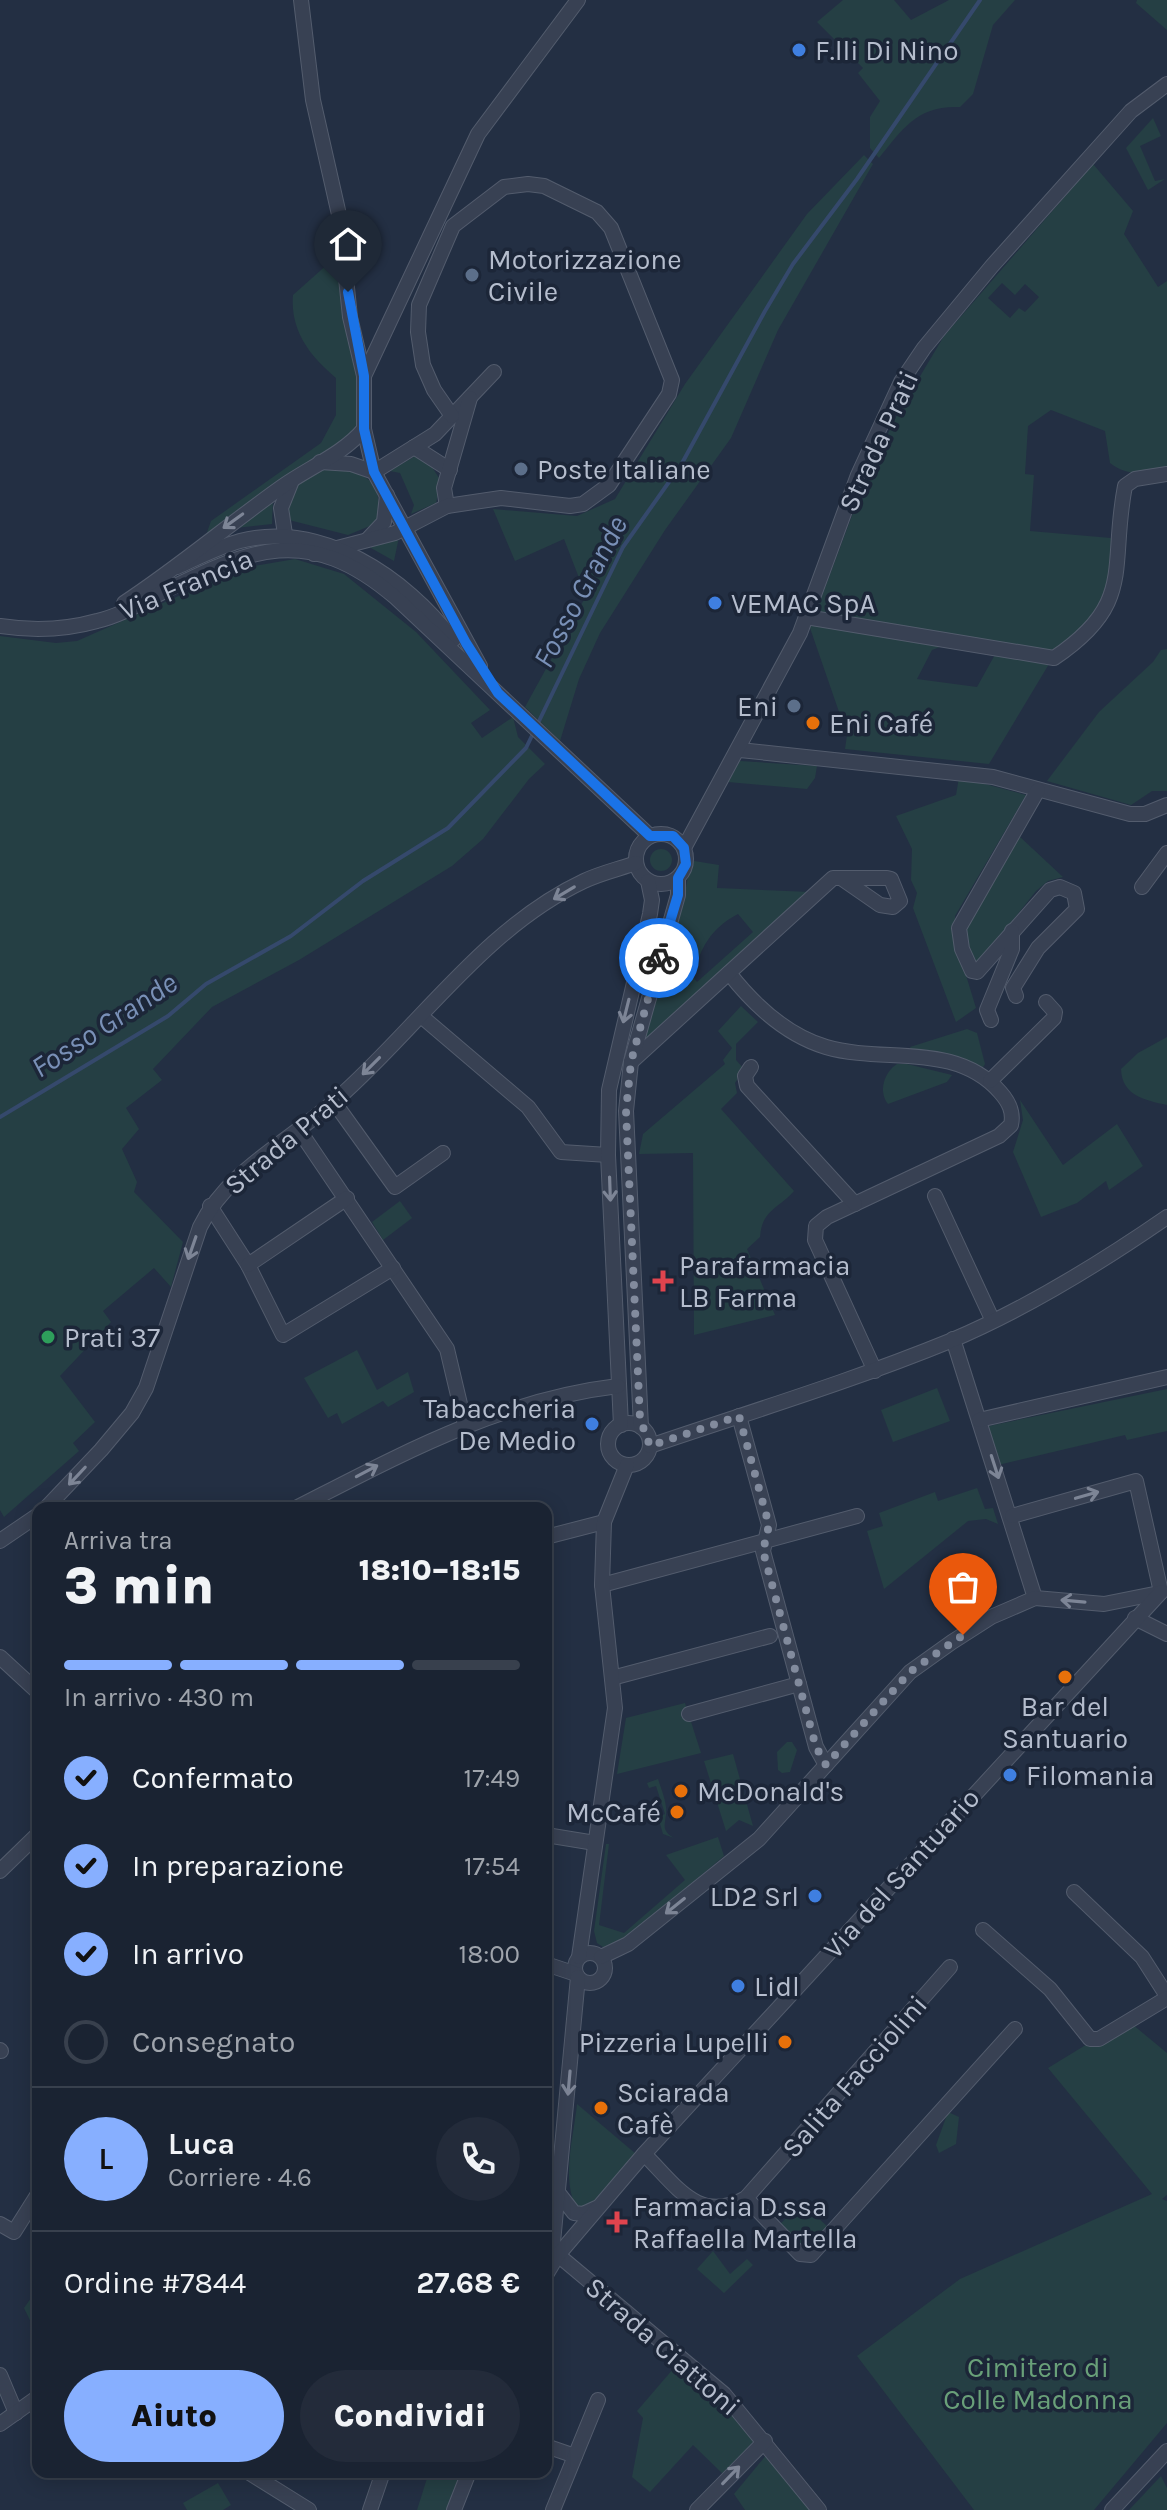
<!DOCTYPE html>
<html lang="it">
<meta charset="utf-8">
<style>
body{margin:0;font-family:Karla,sans-serif;background:#232b3a;color:#f1f3f6;height:100vh;display:flex;flex-direction:column;font-size:30px;white-space:nowrap}
*{box-sizing:border-box;margin:0}
p{font-size:26px;color:#9fa4ac}
.icon{flex:none;width:44px;height:44px;fill:none;stroke:currentColor;stroke-width:2;stroke-linecap:round;stroke-linejoin:round}
.map{position:relative;flex:1;overflow:hidden}
.details{position:absolute;left:32px;top:1502px;width:520px;height:976px;display:flex;flex-direction:column;background:#1a2332;border-radius:16px;box-shadow:0 4px 20px #0003,0 0 0 2px #38404d}
.details>*{flex:none}
.pin{position:absolute;display:grid;place-items:center;width:68px;height:68px;color:#fff;margin:-82px -34px;border-radius:50% 50% 50% 0;rotate:-45deg;box-shadow:0 0 8px #0007}
.pin .icon{rotate:45deg}
.courier{position:absolute;display:grid;place-items:center;width:80px;height:80px;margin:-40px;border:6px solid #1a73e8;border-radius:50%;background:#fff;color:#222;box-shadow:0 2px 10px #0007}
.headline em{font-style:normal;font-weight:800}
.headline div{display:flex;flex-direction:column-reverse}
.headline{display:flex;align-items:center;justify-content:space-between;height:136px;padding:0 32px}
h1{font-size:52px;font-weight:800;line-height:60px}
.bar{display:grid;grid-template-columns:repeat(4,1fr);gap:12px 8px;align-content:center;height:96px;padding:0 32px}
.bar i{height:10px;border-radius:6px;background:#38404d}
.bar .on{background:#87afff}
.bar p{grid-column:span 4}
.line{display:flex;align-items:center;gap:20px;padding:0 32px;border-top:2px solid #38404d}
.line div{flex:1}
.round{display:grid;place-items:center;flex:none;width:84px;height:84px;border-radius:42px;background:#232b3a}
ol{padding:0 32px;list-style:none}
li{display:flex;align-items:center;gap:24px;height:88px}
li p{margin-inline-start:auto}
li .icon{padding:8px;border-radius:50%;background:#87afff;color:#111;stroke-width:4}
li:last-child{color:#9fa4ac}
li i{width:44px;height:44px;border:4px solid #38404d;border-radius:50%}
.cta{display:flex;gap:16px;margin-top:auto;padding:16px 32px}
.cta a{flex:1;height:92px;border-radius:48px;background:#87afff;color:#111;font-size:32px;font-weight:800;line-height:92px;text-align:center}
.cta a+a{background:#232b3a;color:#f1f3f6}
.map>svg:first-child{display:block}
</style>
<div class="map">
<svg width="1167" height="2510" viewBox="0 0 1167 2510">
<rect width="100%" height="100%" fill="#232f43"/>
<g fill="#253f44" fill-rule="evenodd">
<path d="M 843,0 L 894,0 L 911,20 L 949,0 L 1015,0 L 993,25 L 973,94 L 960,107 C 918,105 903,128 879,158 L 870,148 L 870,117 L 880,101 L 858,73 L 863,68 L 817,22 Z"/>
<path d="M 1137,0 L 1167,0 L 1167,30 L 1136,3 Z"/>
<path d="M 1153,118 L 1161,136 L 1140,146 L 1155,181 L 1165,179 L 1148,190 L 1126,148 Z"/>
<path d="M 864,155 L 873,164 L 778,330 L 731,438 L 665,530 L 600,633 L 579,679 L 560,741 L 525,707 L 586,596 L 564,539 L 515,561 L 493,509 L 577,516 L 615,499 L 685,384 L 807,214 Z"/>
<path d="M 1093,164 L 1133,211 L 1124,234 L 1158,287 L 1167,281 L 1167,468 C 1146,472 1129,478 1110,463 L 1105,431 L 1051,410 L 1028,426 L 1025,474 L 1034,475 L 1030,531 L 1111,538 L 1108,595 L 1091,620 L 1056,650 L 1042,653 L 961,639 L 932,650 L 917,679 L 977,687 L 997,651 L 1052,659 L 989,764 L 845,749 L 847,735 L 810,628 L 865,481 L 897,415 L 944,336 ZM 1002,283 L 1015,295 L 1025,284 L 1039,297 L 1025,312 L 1019,308 L 1010,318 L 988,298 Z"/>
<path d="M 339,254 L 364,429 L 206,535 L 211,521 L 321,443 L 336,415 L 336,378 C 310,356 290,331 293,295 Z"/>
<path d="M 417,455 L 430,464 L 441,481 L 436,503 L 411,514 L 414,505 L 400,473 L 390,471 Z"/>
<path d="M 320,468 C 361,470 386,476 377,523 L 348,535 L 289,520 C 284,492 299,484 320,468 Z"/>
<path d="M 273,499 L 272,524 L 236,528 Z"/>
<path d="M 399,537 L 394,561 L 371,548 L 371,546 Z"/>
<path d="M 295,559 L 344,574 L 416,632 L 490,710 L 471,723 L 482,738 L 513,717 L 518,737 L 545,764 L 529,779 L 483,839 L 452,866 L 299,960 L 212,1007 L 153,1069 L 162,1080 L 126,1108 L 139,1129 L 122,1149 L 137,1182 L 134,1192 L 183,1242 L 171,1287 L 154,1268 L 103,1311 L 111,1322 L 60,1376 L 95,1422 L 73,1443 L 79,1451 L 4,1517 L 0,1510 L 0,636 L 56,643 L 77,641 L 242,568 Z"/>
<path d="M 1167,649 L 1167,791 L 1152,791 L 1131,805 L 1047,781 L 1099,712 L 1153,662 L 1161,650 Z"/>
<path d="M 740,761 L 817,766 L 815,778 L 807,789 L 728,782 Z"/>
<path d="M 959,777 L 1026,795 L 955,916 L 955,939 L 976,1008 L 956,1022 L 913,908 L 917,893 L 911,880 L 912,849 L 896,816 L 956,795 Z"/>
<path d="M 1019,836 L 1063,877 L 1048,881 L 1036,891 L 976,967 L 970,959 L 964,926 Z"/>
<circle cx="661" cy="860" r="11"/>
<path d="M 688,860 L 719,865 L 717,888 L 811,892 L 639,1046 C 647,1018 696,878 688,860 ZM 738,914 L 753,932 L 697,982 L 693,977 C 700,948 711,928 738,914 Z"/>
<path d="M 741,1006 L 758,1022 L 736,1044 L 736,1060 L 744,1069 L 735,1083 L 737,1093 L 721,1109 L 794,1191 C 778,1209 762,1210 760,1237 L 747,1249 L 775,1315 L 694,1335 L 693,1153 L 639,1154 L 643,1134 L 725,1064 L 723,1060 L 732,1048 L 718,1031 Z"/>
<path d="M 967,1029 L 977,1033 L 985,1064 L 979,1074 L 912,1052 L 910,1047 Z"/>
<path d="M 1167,1037 L 1167,1105 C 1145,1100 1122,1096 1121,1069 L 1138,1053 Z"/>
<path d="M 897,1064 L 907,1064 L 952,1075 L 947,1082 L 888,1104 C 878,1092 884,1072 897,1064 Z"/>
<path d="M 1020,1100 L 1063,1165 L 1117,1124 L 1143,1166 L 1109,1190 L 1106,1181 L 1077,1203 L 1041,1217 L 1013,1152 L 1023,1120 Z"/>
<path d="M 400,1201 L 412,1218 L 383,1240 L 372,1222 Z"/>
<path d="M 357,1350 L 377,1390 L 408,1372 L 414,1392 L 388,1407 L 383,1401 L 342,1424 L 337,1413 L 328,1418 L 304,1378 Z"/>
<path d="M 937,1388 L 950,1421 L 893,1442 L 881,1410 Z"/>
<path d="M 1167,1389 L 1167,1431 L 1127,1440 L 1125,1435 L 998,1465 L 984,1427 Z"/>
<path d="M 977,1488 L 985,1509 L 993,1508 L 998,1524 L 986,1519 L 968,1521 L 884,1589 L 867,1531 L 883,1526 L 879,1513 L 935,1492 L 938,1501 Z"/>
<path d="M 685,1703 L 701,1753 L 617,1774 L 626,1718 Z"/>
<path d="M 787,1742 L 792,1742 L 797,1750 L 790,1772 L 782,1773 L 778,1770 L 777,1752 Z"/>
<path d="M 733,1754 L 753,1826 L 739,1820 L 726,1831 L 704,1761 Z"/>
<path d="M 658,1779 C 661,1788 665,1798 666,1807 C 668,1821 658,1829 674,1838 L 663,1834 L 658,1817 L 665,1814 L 656,1786 L 649,1788 L 647,1783 Z"/>
<path d="M 718,1837 L 724,1856 L 616,1947 L 606,1949 L 597,1943 L 594,1931 L 606,1844 L 609,1844 L 599,1925 L 624,1933 L 685,1880 L 666,1855 Z"/>
<path d="M 1132,2024 L 1167,2053 L 1167,2195 L 1162,2199 L 1167,2201 L 1167,2423 L 1094,2510 L 974,2510 L 857,2356 L 960,2279 L 1152,2194 L 1048,2068 L 1084,2046 Z"/>
<path d="M 577,2104 L 636,2154 L 590,2205 L 578,2210 C 560,2181 574,2136 577,2104 Z"/>
<path d="M 948,2112 L 959,2117 L 956,2144 L 939,2153 L 936,2145 Z"/>
<path d="M 802,2203 L 829,2228 L 810,2249 L 804,2250 L 779,2225 Z"/>
<path d="M 713,2251 L 730,2274 L 747,2259 L 753,2265 L 724,2293 L 697,2269 Z"/>
<path d="M 38,2288 L 38,2337 L 24,2308 Z"/>
<path d="M 680,2361 L 758,2436 L 724,2475 L 693,2445 L 650,2492 L 632,2477 L 643,2418 L 637,2411 Z"/>
<path d="M 768,2453 L 813,2510 L 745,2510 L 734,2494 Z"/>
<path d="M 429,2472 L 463,2472 L 449,2510 L 417,2510 Z"/>
<path d="M 1161,2476 L 1167,2488 L 1167,2510 L 1129,2510 Z"/>
<path d="M 218,2483 L 231,2505 L 223,2510 L 187,2510 L 183,2503 Z"/>
</g>
<g fill="none" stroke-linecap="round" stroke-linejoin="round">
<path stroke="#35496c" stroke-width="4" d="M 0,1117 L 168,1016 L 206,984 L 291,936 L 363,881 L 448,828 L 526,748 L 623,547 L 681,465 L 765,311 L 793,264 L 857,179 L 980,0"/>
<defs>
<g id="minor">
<path d="M 301,0 L 313,100 L 340,219 L 350,317 L 364,376 L 364,429 L 374,472 L 480,666"/>
<path d="M 364,376 L 478,134 L 578,0"/>
<path d="M 414,447 L 450,470"/>
<path d="M 320,462 L 351,464 L 374,472"/>
<path d="M 374,472 L 435,434 L 494,372"/>
<path d="M 447,506 L 444,488 L 470,398"/>
<path d="M 368,539 L 384,522 L 387,495"/>
<path d="M 287,547 L 281,508 L 291,483"/>
<path d="M 314,554 L 395,533 L 447,506 L 501,498 L 570,506 L 583,504 L 609,485 L 669,394 L 672,380 L 611,228 L 597,212 L 544,186 L 528,184 L 504,187 L 453,226 L 419,305 L 418,332 L 423,365 L 434,390 L 452,416"/>
<path d="M 177,567 C 197,558 218,547 240,541 C 322,520 406,578 453,640"/>
<path d="M 124,603 C 179,567 229,524 283,486 C 310,467 343,454 364,429"/>
<path d="M 806,617 L 1054,658 C 1136,603 1109,568 1125,486 L 1135,479 L 1167,474"/>
<path d="M 0,626 C 33,631 65,630 97,621 C 119,616 139,604 159,594 C 250,548 308,523 395,597 L 650,836"/>
<path d="M 740,750 L 993,777 L 1130,814 L 1145,814 L 1167,805"/>
<circle cx="661" cy="859" r="25"/>
<path d="M 684,848 L 800,633 L 858,475 L 901,382 L 924,348 L 992,266 L 1131,111 L 1167,84"/>
<path d="M 1142,887 L 1167,853"/>
<path d="M 729,973 C 754,1005 786,1035 826,1047 C 884,1064 955,1041 1000,1092 C 1009,1102 1014,1112 1011,1125 L 999,1136 L 827,1217 L 816,1226 L 815,1240 L 875,1371"/>
<path d="M 1016,996 L 1013,988 L 1038,948 L 1077,909 L 1074,893 L 1060,887 L 1050,890 L 977,972 L 972,971 L 962,949 L 959,928 L 1038,790"/>
<path d="M 421,1016 L 528,1107 L 561,1152 L 608,1155"/>
<path d="M 991,1020 L 987,1010 L 1012,949 L 1012,931"/>
<path d="M 631,1062 L 833,878 L 887,878 L 891,879 L 900,901 L 893,907 L 880,905 L 841,878"/>
<path d="M 751,1067 L 745,1076 L 747,1086 L 855,1204"/>
<path d="M 990,1081 L 1054,1018 L 1055,1012 L 1046,1002"/>
<path d="M 334,1102 L 395,1187 L 443,1153"/>
<path d="M 299,1130 L 447,1349 L 465,1425"/>
<path d="M 935,1196 L 992,1319"/>
<path d="M 210,1206 L 248,1265 L 283,1335 L 393,1268"/>
<path d="M 248,1265 L 347,1198"/>
<path d="M 953,1339 L 1035,1598"/>
<path d="M 739,1416 L 769,1525 L 763,1551 L 816,1747 L 826,1765"/>
<path d="M 979,1420 L 1167,1377"/>
<circle cx="629" cy="1444" r="21"/>
<path d="M 621,1425 L 608,1155 L 609,1090 L 650,914 L 652,900 L 648,881"/>
<path d="M 641,1427 L 626,1111 L 631,1062 L 678,895 L 678,878"/>
<path d="M 650,1446 C 750,1412 852,1381 950,1341 C 1026,1309 1099,1264 1167,1217"/>
<path d="M 46,1508 L 101,1450 L 132,1413 L 146,1388 L 200,1227 C 228,1170 291,1140 337,1099 C 418,1028 484,928 584,881 C 601,873 619,869 636,863"/>
<path d="M 296,1508 C 400,1455 499,1400 618,1386"/>
<path d="M 1012,1516 L 1136,1481 L 1161,1592"/>
<path d="M 546,1537 L 604,1522"/>
<path d="M 0,1541 L 38,1515"/>
<path d="M 602,1585 L 857,1516"/>
<path d="M 1135,1618 L 1167,1634"/>
<path d="M 0,1657 L 38,1692"/>
<path d="M 612,1678 L 770,1636"/>
<path d="M 689,1714 L 799,1684"/>
<path d="M 546,1835 L 595,1843"/>
<path d="M 0,1871 L 38,1834"/>
<path d="M 1074,1892 L 1142,1957 L 1167,1996"/>
<path d="M 983,1930 L 1050,1989 L 1090,2039 L 1099,2039 L 1167,1998"/>
<circle cx="590" cy="1968" r="15"/>
<path d="M 579,1957 L 615,1708 L 602,1585 L 604,1522 L 627,1465"/>
<path d="M 601,1957 L 628,1944 L 759,1839 L 910,1672 L 952,1642 L 991,1617 L 1035,1598 L 1104,1604 L 1159,1593"/>
<path d="M 546,1964 L 576,1974"/>
<path d="M 0,2050 L 1,2051"/>
<path d="M 644,2154 C 676,2185 698,2225 746,2198 L 950,1967"/>
<path d="M 560,2195 L 574,2213 L 583,2214 L 596,2208"/>
<path d="M 746,2198 L 800,2254 L 811,2255 L 1015,2029"/>
<path d="M 0,2224 L 14,2232 L 38,2194"/>
<path d="M 553,2245 L 558,2255 L 724,2394 L 819,2510"/>
<path d="M 552,2253 L 578,1977"/>
<path d="M 546,2275 L 558,2255 L 644,2154 L 1161,1592"/>
<path d="M 0,2375 L 16,2413"/>
<path d="M 0,2424 L 38,2397"/>
<path d="M 546,2446 L 575,2456"/>
<path d="M 248,2472 L 309,2510"/>
<path d="M 370,2510 L 383,2472"/>
<path d="M 454,2510 L 469,2472"/>
<path d="M 553,2510 L 598,2400"/>
<path d="M 697,2510 L 765,2441"/>
<path d="M 1112,2510 L 1167,2451"/>
</g>
</defs>
<use href="#minor" stroke="#535c6d" stroke-width="16"/>
<use href="#minor" stroke="#384153" stroke-width="14"/>
</g>
<defs><path id="oneway-shaft" d="M-6 0H5M1.5-3L5.5 0L1.5 3" fill="none" stroke-width="1.6" stroke-linecap="round" stroke-linejoin="round" transform="scale(2)"/></defs>
<g stroke="#7d8596">
<use href="#oneway-shaft" transform="translate(233 521) rotate(144)"/>
<use href="#oneway-shaft" transform="translate(564 893) rotate(149)"/>
<use href="#oneway-shaft" transform="translate(626 1011) rotate(104)"/>
<use href="#oneway-shaft" transform="translate(371 1066) rotate(135)"/>
<use href="#oneway-shaft" transform="translate(610 1189) rotate(88)"/>
<use href="#oneway-shaft" transform="translate(192 1248) rotate(109)"/>
<use href="#oneway-shaft" transform="translate(995 1467) rotate(72)"/>
<use href="#oneway-shaft" transform="translate(367 1471) rotate(-28)"/>
<use href="#oneway-shaft" transform="translate(77 1476) rotate(133)"/>
<use href="#oneway-shaft" transform="translate(1087 1495) rotate(-16)"/>
<use href="#oneway-shaft" transform="translate(1073 1601) rotate(-175)"/>
<use href="#oneway-shaft" transform="translate(675 1906) rotate(141)"/>
<use href="#oneway-shaft" transform="translate(569 2083) rotate(95)"/>
<use href="#oneway-shaft" transform="translate(731 2475) rotate(-46)"/>
</g>
<g fill="none" stroke-linecap="round" stroke-linejoin="round">
<path stroke="#828b9d" stroke-width="8" stroke-dasharray="0 14.4" d="M 659,958 L 631,1062 L 626,1111 L 640,1419 L 650,1446 L 739,1416 L 769,1525 L 763,1551 L 816,1747 L 826,1765 L 910,1672 L 963,1635"/>
<path stroke="#1a73e8" stroke-width="10" d="M 348,292 L 364,376 L 364,429 L 374,472 L 466,643 L 498,693 L 650,836 L 673,836 L 684,848 L 686,864 L 678,878 L 678,895 L 659,958"/>
</g>
<g fill="#3f7fe0" stroke="#1c2638" stroke-width="3">
<circle cx="799" cy="50" r="8"/>
<circle cx="715" cy="603" r="8"/>
<circle cx="592" cy="1424" r="8"/>
<circle cx="1010" cy="1775" r="8"/>
<circle cx="815" cy="1896" r="8"/>
<circle cx="738" cy="1986" r="8"/>
</g>
<g fill="#5c6f8a" stroke="#1c2638" stroke-width="3">
<circle cx="472" cy="275" r="8"/>
<circle cx="521" cy="469" r="8"/>
<circle cx="794" cy="706" r="8"/>
</g>
<g fill="#e8710a" stroke="#1c2638" stroke-width="3">
<circle cx="813" cy="723" r="8"/>
<circle cx="1065" cy="1677" r="8"/>
<circle cx="681" cy="1791" r="8"/>
<circle cx="677" cy="1812" r="8"/>
<circle cx="785" cy="2042" r="8"/>
<circle cx="601" cy="2108" r="8"/>
</g>
<g fill="#e0444e" stroke="#1c2638" stroke-width="3">
<path d="M659 1269h8v8h8v8h-8v8h-8v-8h-8v-8h8z"/>
<path d="M613 2210h8v8h8v8h-8v8h-8v-8h-8v-8h8z"/>
</g>
<circle fill="#2e9e5b" stroke="#1c2638" stroke-width="3" cx="48" cy="1337" r="8"/>
<g text-anchor="middle" stroke-width="7" stroke-linejoin="round" paint-order="stroke">
<g font-size="28" fill="#b5bdcd" stroke="#1c2638" text-anchor="start">
<text x="815" y="60">F.lli Di Nino</text>
<text x="488" y="269">Motorizzazione<tspan x="488" dy="32">Civile</tspan></text>
<text x="537" y="479">Poste Italiane</text>
<text x="731" y="613">VEMAC SpA</text>
<text x="778" y="716" text-anchor="end">Eni</text>
<text x="829" y="733">Eni Café</text>
<text x="679" y="1275">Parafarmacia<tspan x="679" dy="32">LB Farma</tspan></text>
<text x="64" y="1347">Prati 37</text>
<text x="576" y="1418" text-anchor="end">Tabaccheria<tspan x="576" dy="32">De Medio</tspan></text>
<text x="1065" y="1716" text-anchor="middle">Bar del<tspan x="1065" dy="32">Santuario</tspan></text>
<text x="1026" y="1785">Filomania</text>
<text x="697" y="1801">McDonald's</text>
<text x="661" y="1822" text-anchor="end">McCafé</text>
<text x="799" y="1906" text-anchor="end">LD2 Srl</text>
<text x="754" y="1996">Lidl</text>
<text x="769" y="2052" text-anchor="end">Pizzeria Lupelli</text>
<text x="617" y="2102">Sciarada<tspan x="617" dy="32">Cafè</tspan></text>
<text x="633" y="2216">Farmacia D.ssa<tspan x="633" dy="32">Raffaella Martella</tspan></text>
</g>
<g font-size="28" fill="#b5bdcd" stroke="#1c2638">
<text transform="translate(878 441) rotate(-65)" y="10">Strada Prati</text>
<text transform="translate(186 584) rotate(-23)" y="10">Via Francia</text>
<text transform="translate(286 1140) rotate(-40)" y="10">Strada Prati</text>
<text transform="translate(901 1873) rotate(-48)" y="10">Via del Santuario</text>
<text transform="translate(854 2076) rotate(-49)" y="10">Salita Facciolini</text>
<text transform="translate(663 2346) rotate(41)" y="10">Strada Ciattoni</text>
</g>
<g font-size="28" fill="#69a079" stroke="#1c2638">
<text x="1038" y="2377">Cimitero di<tspan x="1038" dy="32">Colle Madonna</tspan></text>
</g>
<g font-size="30" font-style="italic" fill="#7990b7" stroke="#1c2638">
<text transform="translate(580 592) rotate(-62)" y="10">Fosso Grande</text>
<text transform="translate(104 1025) rotate(-33)" y="10">Fosso Grande</text>
</g>
</g>
</svg>
<div class="pin" style="left:963px;top:1635px;background:#ea580c"><svg class="icon" aria-label="bag" viewBox="0 0 24 24"><path d="M5 8h14l-1 12H6zM9 8a3 3 0 0 1 6 0"/></svg></div>
<div class="pin" style="left:348px;top:292px;background:#1f2937"><svg class="icon" aria-label="home" viewBox="0 0 24 24"><path d="M3 11l9-7 9 7M6 9v11h12V9"/></svg></div>
<div class="courier" style="left:659px;top:958px"><svg class="icon" aria-label="bike" viewBox="0 0 24 24"><circle cx="6" cy="16" r="4"/><circle cx="18" cy="16" r="4"/><path d="M6 16l4-8h5l3 8M10 8l3 8H6M13 5h3"/></svg></div>
<section class="details">
<div class="headline"><div><h1>3 min</h1><p>Arriva tra</p></div><em>18:10–18:15</em></div>
<div class="bar"><i class="on"></i><i class="on"></i><i class="on"></i><i></i><p>In arrivo · 430 m</p></div>
<ol>
<li><svg class="icon" aria-label="check" viewBox="0 0 24 24"><path d="M5 12l5 5 9-10"/></svg>Confermato<p>17:49</p></li>
<li><svg class="icon" aria-label="check" viewBox="0 0 24 24"><path d="M5 12l5 5 9-10"/></svg>In preparazione<p>17:54</p></li>
<li><svg class="icon" aria-label="check" viewBox="0 0 24 24"><path d="M5 12l5 5 9-10"/></svg>In arrivo<p>18:00</p></li>
<li><i></i>Consegnato</li>
</ol>
<div class="line" style="height:144px"><b class="round" style="background:#87afff;color:#111">L</b><div><b>Luca</b><p>Corriere · 4.6</p></div><a class="round"><svg class="icon" aria-label="phone" viewBox="0 0 24 24"><path d="M5 4h4l2 5-3 2q2 4 5 5l2-3 5 2v4C11 20 4 13 5 4z"/></svg></a></div>
<div class="line" style="height:104px"><div>Ordine #7844</div><b>27.68 €</b></div>
<div class="cta"><a>Aiuto</a><a>Condividi</a></div>
</section>
</div>
